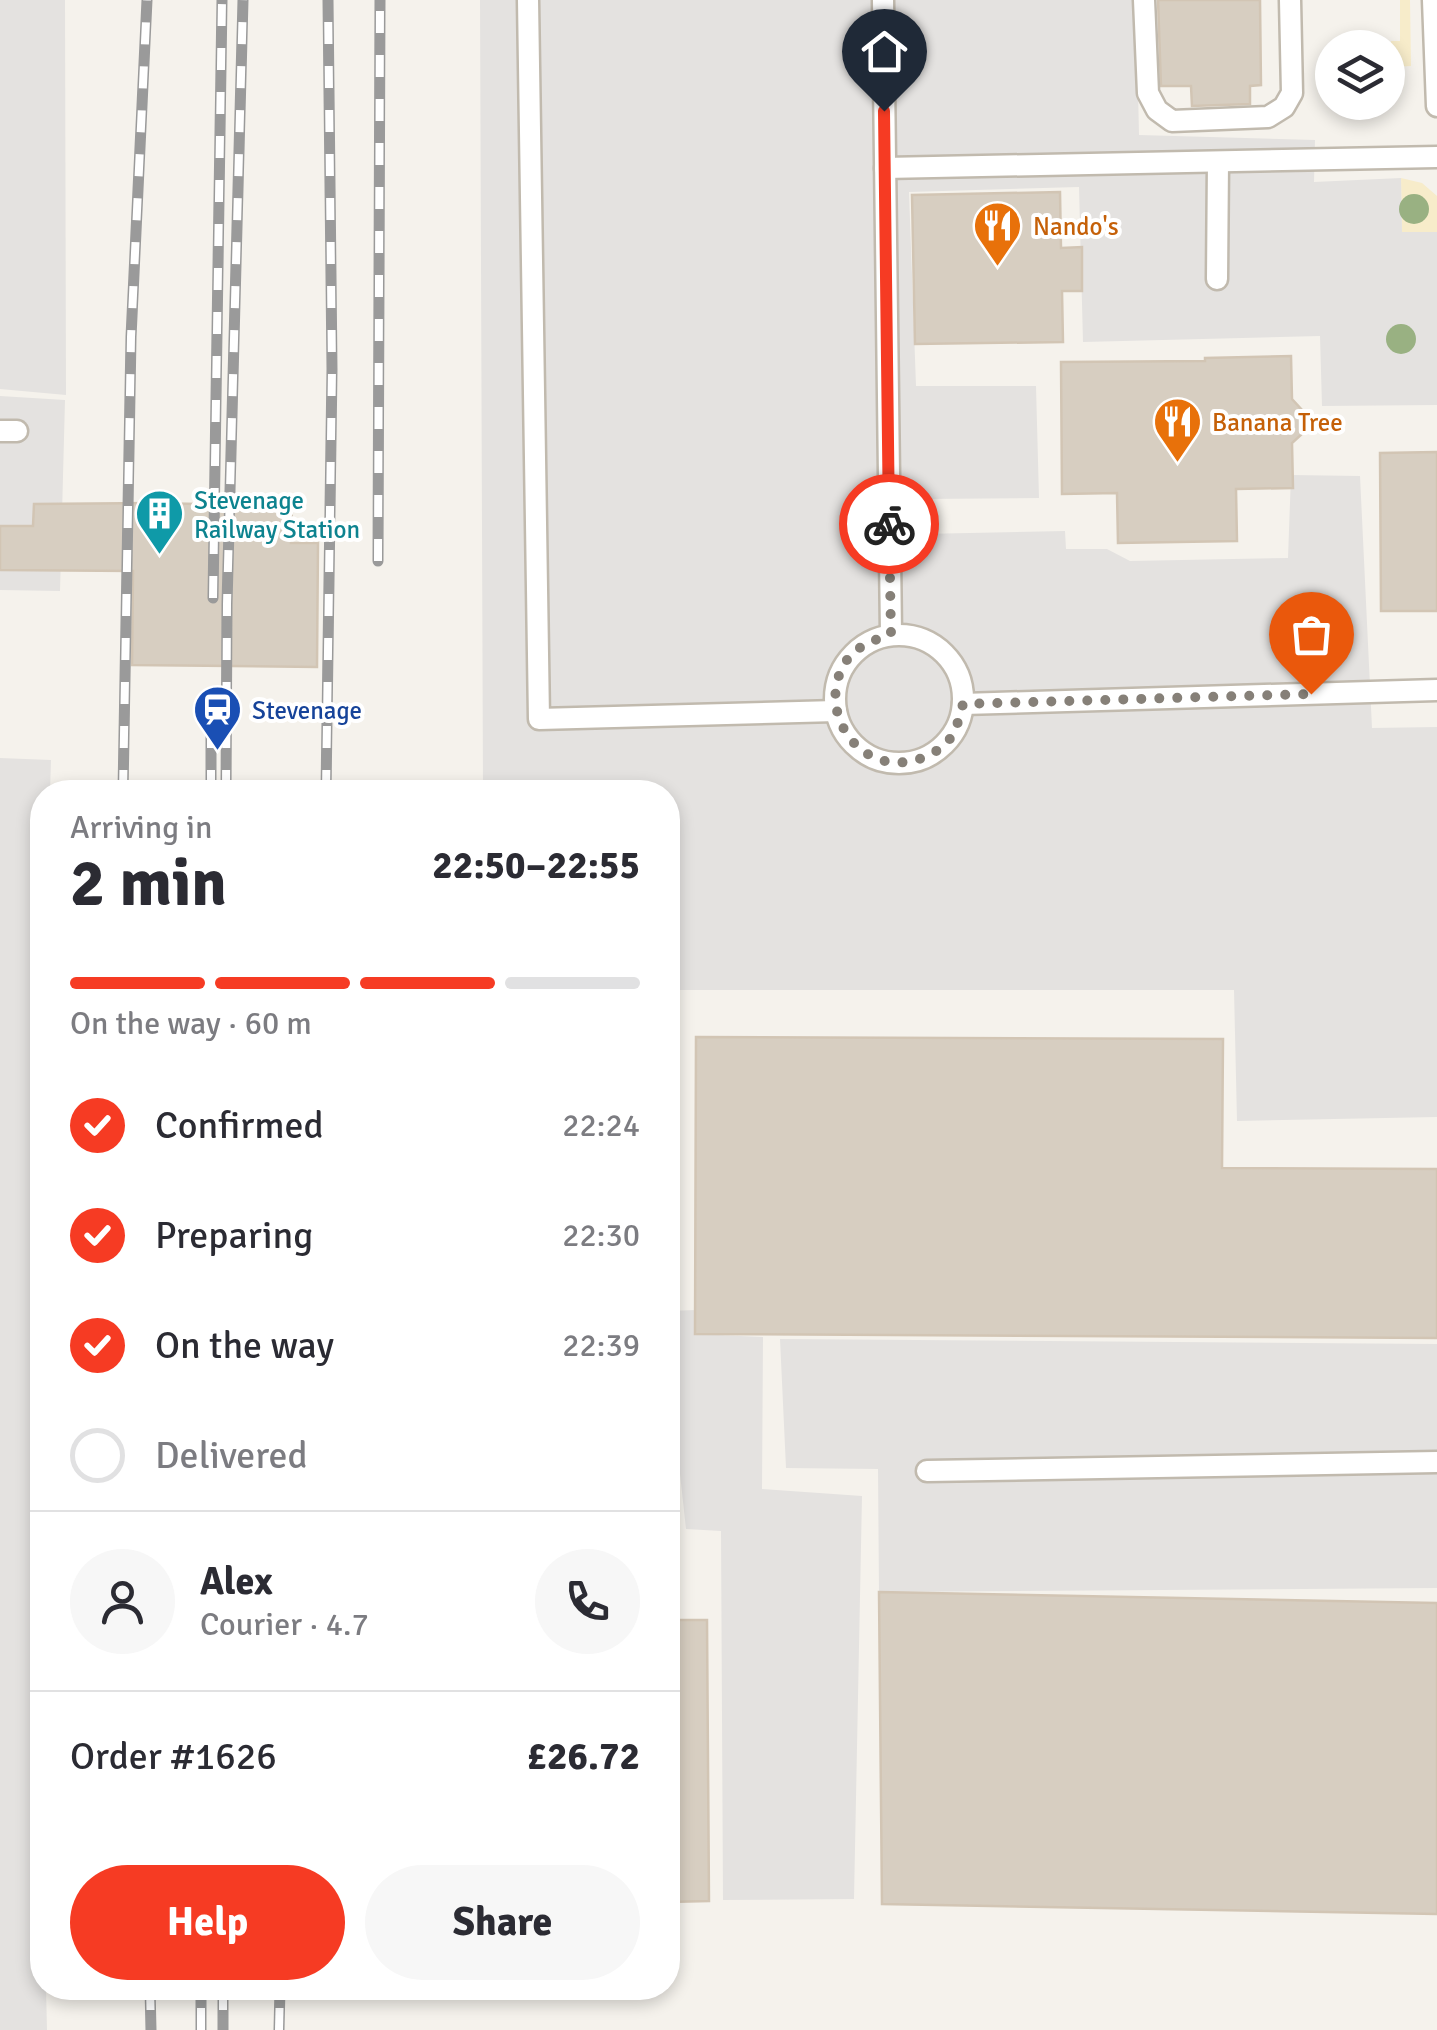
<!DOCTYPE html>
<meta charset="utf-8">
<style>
body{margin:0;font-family:Signika,sans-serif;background:#f7f7f7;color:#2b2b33;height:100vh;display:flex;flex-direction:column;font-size:38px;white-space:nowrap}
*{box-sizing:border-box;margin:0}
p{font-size:32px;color:#7c7c81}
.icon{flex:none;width:55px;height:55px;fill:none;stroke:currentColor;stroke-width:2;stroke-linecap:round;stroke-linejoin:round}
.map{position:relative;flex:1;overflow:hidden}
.panel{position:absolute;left:30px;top:780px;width:650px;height:1220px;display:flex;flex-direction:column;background:#fff;border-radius:40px;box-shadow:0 5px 15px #0003}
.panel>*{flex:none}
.fabs{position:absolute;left:1315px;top:30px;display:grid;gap:20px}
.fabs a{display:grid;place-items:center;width:90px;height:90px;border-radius:50%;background:#fff;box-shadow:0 5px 15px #0003;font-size:50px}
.pin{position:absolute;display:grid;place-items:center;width:85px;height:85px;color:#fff;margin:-102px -42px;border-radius:50% 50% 50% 0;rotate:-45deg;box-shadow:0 0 10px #0007}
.pin .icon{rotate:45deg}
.courier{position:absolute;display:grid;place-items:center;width:100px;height:100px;margin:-50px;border:8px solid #f63b23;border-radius:50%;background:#fff;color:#222;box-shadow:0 2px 12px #0007}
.head em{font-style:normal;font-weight:700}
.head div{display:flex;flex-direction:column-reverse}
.head{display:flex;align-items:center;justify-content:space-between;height:170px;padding:0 40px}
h1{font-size:65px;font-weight:700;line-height:75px}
.bar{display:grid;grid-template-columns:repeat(4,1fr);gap:15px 10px;align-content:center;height:120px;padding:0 40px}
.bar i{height:12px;border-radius:8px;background:#e1e1e2}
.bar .current{background:#f63b23}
.bar p{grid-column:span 4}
.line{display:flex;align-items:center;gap:25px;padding:0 40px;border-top:2px solid #e1e1e2}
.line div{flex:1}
.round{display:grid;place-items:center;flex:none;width:105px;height:105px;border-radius:52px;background:#f7f7f7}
ol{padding:0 40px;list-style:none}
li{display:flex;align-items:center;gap:30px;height:110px}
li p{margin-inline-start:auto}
li .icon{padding:10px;border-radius:50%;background:#f63b23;color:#fff;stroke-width:4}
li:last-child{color:#7c7c81}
li i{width:55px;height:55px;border:5px solid #e1e1e2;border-radius:50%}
.cta{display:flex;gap:20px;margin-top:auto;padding:20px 40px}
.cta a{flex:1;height:115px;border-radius:60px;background:#f63b23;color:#fff;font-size:40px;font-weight:700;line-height:115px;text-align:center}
.cta a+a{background:#f7f7f7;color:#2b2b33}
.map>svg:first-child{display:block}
</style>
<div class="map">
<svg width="1437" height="2030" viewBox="0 0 1437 2030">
<rect width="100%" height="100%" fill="#f5f2ec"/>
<g fill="#f7ecca">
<path d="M 1400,0 L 1410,0 L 1411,66 L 1392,67 L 1391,41 L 1400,41 Z"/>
<path d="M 1401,178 L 1422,183 L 1437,196 L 1437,232 L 1402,233 Z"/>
</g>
<g fill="#e4e2e0">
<path d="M 0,0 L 65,0 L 66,395 L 0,389 Z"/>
<path d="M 480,0 L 1136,0 L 1139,135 L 1315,140 L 1314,182 L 1401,178 L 1402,232 L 1437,232 L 1437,405 L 1322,406 L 1320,336 L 1083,342 L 1079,187 L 909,192 L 916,386 L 1036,386 L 1039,498 L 921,499 L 921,534 L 1065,531 L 1066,549 L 1107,549 L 1130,561 L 1288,558 L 1291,475 L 1360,476 L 1372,728 L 1437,727 L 1437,1117 L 1237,1121 L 1234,990 L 668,990 L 668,792 L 483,792 Z"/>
<path d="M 0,396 L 65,400 L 60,591 L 0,590 Z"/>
<path d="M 0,758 L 51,760 L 50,792 L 42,792 L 42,1059 L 34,1336 L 42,1988 L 46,1988 L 47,2030 L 0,2030 Z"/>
<path d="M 696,1310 L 696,1334 L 763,1337 L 762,1489 L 862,1496 L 854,1899 L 723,1900 L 721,1531 L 686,1529 L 680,1474 L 668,1474 L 668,1311 Z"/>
<path d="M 780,1339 L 1437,1344 L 1437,1588 L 879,1592 L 878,1469 L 786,1468 Z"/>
</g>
<g fill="#d7cec1" stroke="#d2c5b4" stroke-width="2.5">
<path d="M 1158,0 L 1260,0 L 1261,85 L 1250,86 L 1250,104 L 1192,106 L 1191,86 L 1161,86 Z"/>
<path d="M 1060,192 L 1061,248 L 1082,247 L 1082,291 L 1062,291 L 1063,342 L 915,344 L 912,195 Z"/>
<path d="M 1291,356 L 1292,399 L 1314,423 L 1292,443 L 1293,488 L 1236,489 L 1237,541 L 1118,543 L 1117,493 L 1062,494 L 1061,362 L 1205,361 L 1205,358 Z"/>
<path d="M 1437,452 L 1437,611 L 1381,611 L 1380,453 Z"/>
<path d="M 152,503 L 292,506 L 291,543 L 318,543 L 317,667 L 132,665 L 133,571 L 0,570 L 0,526 L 33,526 L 34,504 Z"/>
<path d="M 696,1037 L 1223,1039 L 1222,1168 L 1437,1169 L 1437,1338 L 695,1334 Z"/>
<path d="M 879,1592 L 1437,1603 L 1437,1914 L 882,1904 Z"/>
<path d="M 668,1620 L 707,1620 L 709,1901 L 668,1902 Z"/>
</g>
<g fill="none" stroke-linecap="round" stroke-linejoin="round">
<defs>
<g id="lane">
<path d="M 528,0 L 539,719 L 836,711"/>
<path d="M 883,0 L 891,634"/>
<path d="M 1144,0 L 1148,93 L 1157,110 L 1172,121 L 1268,117 L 1284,107 L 1292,93 L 1290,0"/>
<path d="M 1433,0 L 1437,106"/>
<path d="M 885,168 L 1437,157"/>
<path d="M 1217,279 L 1218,162"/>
<path d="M 0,431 L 17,431"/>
<circle cx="899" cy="699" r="64"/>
<path d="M 963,704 L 1437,690"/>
<path d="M 927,1471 L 1437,1462"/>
</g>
</defs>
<use href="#lane" stroke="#c1baae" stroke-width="25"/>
<use href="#lane" stroke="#fff" stroke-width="20"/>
<defs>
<g id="rail">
<path d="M 378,561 L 380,0"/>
<path d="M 213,598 L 222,0"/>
<path d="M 123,792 L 131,337 L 147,0"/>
<path d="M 211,792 L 211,713"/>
<path d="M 226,792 L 227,604 L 243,0"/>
<path d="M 326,792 L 332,369 L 328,0"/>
<path d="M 150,1988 L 151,2030"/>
<path d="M 223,1988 L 223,2030"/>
<path d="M 201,2030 L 201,1988"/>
<path d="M 279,2030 L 280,1988"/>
</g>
</defs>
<use href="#rail" stroke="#9a9a9a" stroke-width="11"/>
<use href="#rail" stroke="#fff" stroke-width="8" stroke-dasharray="22" stroke-linecap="butt"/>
</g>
<g fill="#99b182">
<circle cx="1414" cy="209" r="15"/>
<circle cx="1401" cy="339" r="15"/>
</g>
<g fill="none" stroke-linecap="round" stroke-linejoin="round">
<path stroke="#868078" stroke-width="10" stroke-dasharray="0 18" d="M 889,524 L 891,634 C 876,640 861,644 850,656 C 811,704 856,777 916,760 C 930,756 946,747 953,734 C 958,725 960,713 963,704 L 1311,694"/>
<path stroke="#f63b23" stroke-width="12" d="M 884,111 L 889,524"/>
</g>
<defs>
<symbol id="restaurant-pin" viewBox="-11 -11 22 30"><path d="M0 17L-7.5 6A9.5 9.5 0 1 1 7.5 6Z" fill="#e8710a" stroke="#fff"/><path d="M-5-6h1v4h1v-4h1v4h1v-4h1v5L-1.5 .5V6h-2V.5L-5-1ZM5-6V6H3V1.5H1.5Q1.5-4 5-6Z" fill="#fff"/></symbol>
<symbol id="building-pin" viewBox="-11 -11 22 30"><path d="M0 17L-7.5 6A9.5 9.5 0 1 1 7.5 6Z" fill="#0f9aa8" stroke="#fff"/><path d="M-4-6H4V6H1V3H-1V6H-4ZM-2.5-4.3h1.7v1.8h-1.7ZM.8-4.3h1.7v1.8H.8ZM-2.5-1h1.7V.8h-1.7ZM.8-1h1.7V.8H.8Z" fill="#fff"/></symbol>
<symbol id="station-pin" viewBox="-11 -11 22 30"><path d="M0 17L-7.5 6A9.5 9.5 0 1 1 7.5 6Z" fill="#1a4fb4" stroke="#fff"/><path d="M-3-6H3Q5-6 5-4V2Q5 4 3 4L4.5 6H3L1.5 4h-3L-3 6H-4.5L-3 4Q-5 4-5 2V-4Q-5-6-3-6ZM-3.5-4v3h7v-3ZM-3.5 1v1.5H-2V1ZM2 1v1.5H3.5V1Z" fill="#fff"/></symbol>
</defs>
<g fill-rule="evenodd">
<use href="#restaurant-pin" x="970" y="198" width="55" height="75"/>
<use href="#restaurant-pin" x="1150" y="394" width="55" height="75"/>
<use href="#building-pin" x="132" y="486" width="55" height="75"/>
<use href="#station-pin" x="190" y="682" width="55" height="75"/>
</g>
<g text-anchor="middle" stroke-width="8" stroke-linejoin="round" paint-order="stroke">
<g font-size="25" fill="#c56008" stroke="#fff" text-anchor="start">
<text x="1033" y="235">Nando's</text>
<text x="1212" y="431">Banana Tree</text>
</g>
<g font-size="25" fill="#0d838f" stroke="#fff" text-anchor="start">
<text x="194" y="509">Stevenage<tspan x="194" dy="29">Railway Station</tspan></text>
</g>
<g font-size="25" fill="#164399" stroke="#fff" text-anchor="start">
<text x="252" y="719">Stevenage</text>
</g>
</g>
</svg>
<div class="fabs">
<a><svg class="icon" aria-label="layers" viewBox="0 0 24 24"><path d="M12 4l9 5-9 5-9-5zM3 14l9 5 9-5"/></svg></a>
</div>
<div class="pin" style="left:1311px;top:694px;background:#ea580c"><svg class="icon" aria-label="bag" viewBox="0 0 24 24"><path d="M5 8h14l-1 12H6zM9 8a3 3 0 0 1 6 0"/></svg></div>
<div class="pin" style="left:884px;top:111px;background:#1f2937"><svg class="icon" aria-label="home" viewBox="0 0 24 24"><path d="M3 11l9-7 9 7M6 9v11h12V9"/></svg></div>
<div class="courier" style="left:889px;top:524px"><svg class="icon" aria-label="bike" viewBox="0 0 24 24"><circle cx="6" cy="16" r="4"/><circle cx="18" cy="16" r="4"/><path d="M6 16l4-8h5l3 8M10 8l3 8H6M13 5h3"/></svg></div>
<section class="panel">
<div class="head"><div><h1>2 min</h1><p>Arriving in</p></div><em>22:50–22:55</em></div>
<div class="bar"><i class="current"></i><i class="current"></i><i class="current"></i><i></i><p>On the way · 60 m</p></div>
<ol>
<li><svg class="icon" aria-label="check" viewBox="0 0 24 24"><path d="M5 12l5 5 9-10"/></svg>Confirmed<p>22:24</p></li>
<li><svg class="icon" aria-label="check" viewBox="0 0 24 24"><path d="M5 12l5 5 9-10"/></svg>Preparing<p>22:30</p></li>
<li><svg class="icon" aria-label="check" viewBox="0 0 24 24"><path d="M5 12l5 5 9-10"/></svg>On the way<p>22:39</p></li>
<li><i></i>Delivered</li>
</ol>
<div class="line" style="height:180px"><a class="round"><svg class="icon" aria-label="person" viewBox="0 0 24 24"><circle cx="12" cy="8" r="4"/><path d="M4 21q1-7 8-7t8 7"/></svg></a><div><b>Alex</b><p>Courier · 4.7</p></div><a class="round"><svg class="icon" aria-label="phone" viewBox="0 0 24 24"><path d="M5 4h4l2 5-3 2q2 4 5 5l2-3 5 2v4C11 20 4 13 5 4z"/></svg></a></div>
<div class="line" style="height:130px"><div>Order #1626</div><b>£26.72</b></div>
<div class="cta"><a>Help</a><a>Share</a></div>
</section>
</div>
